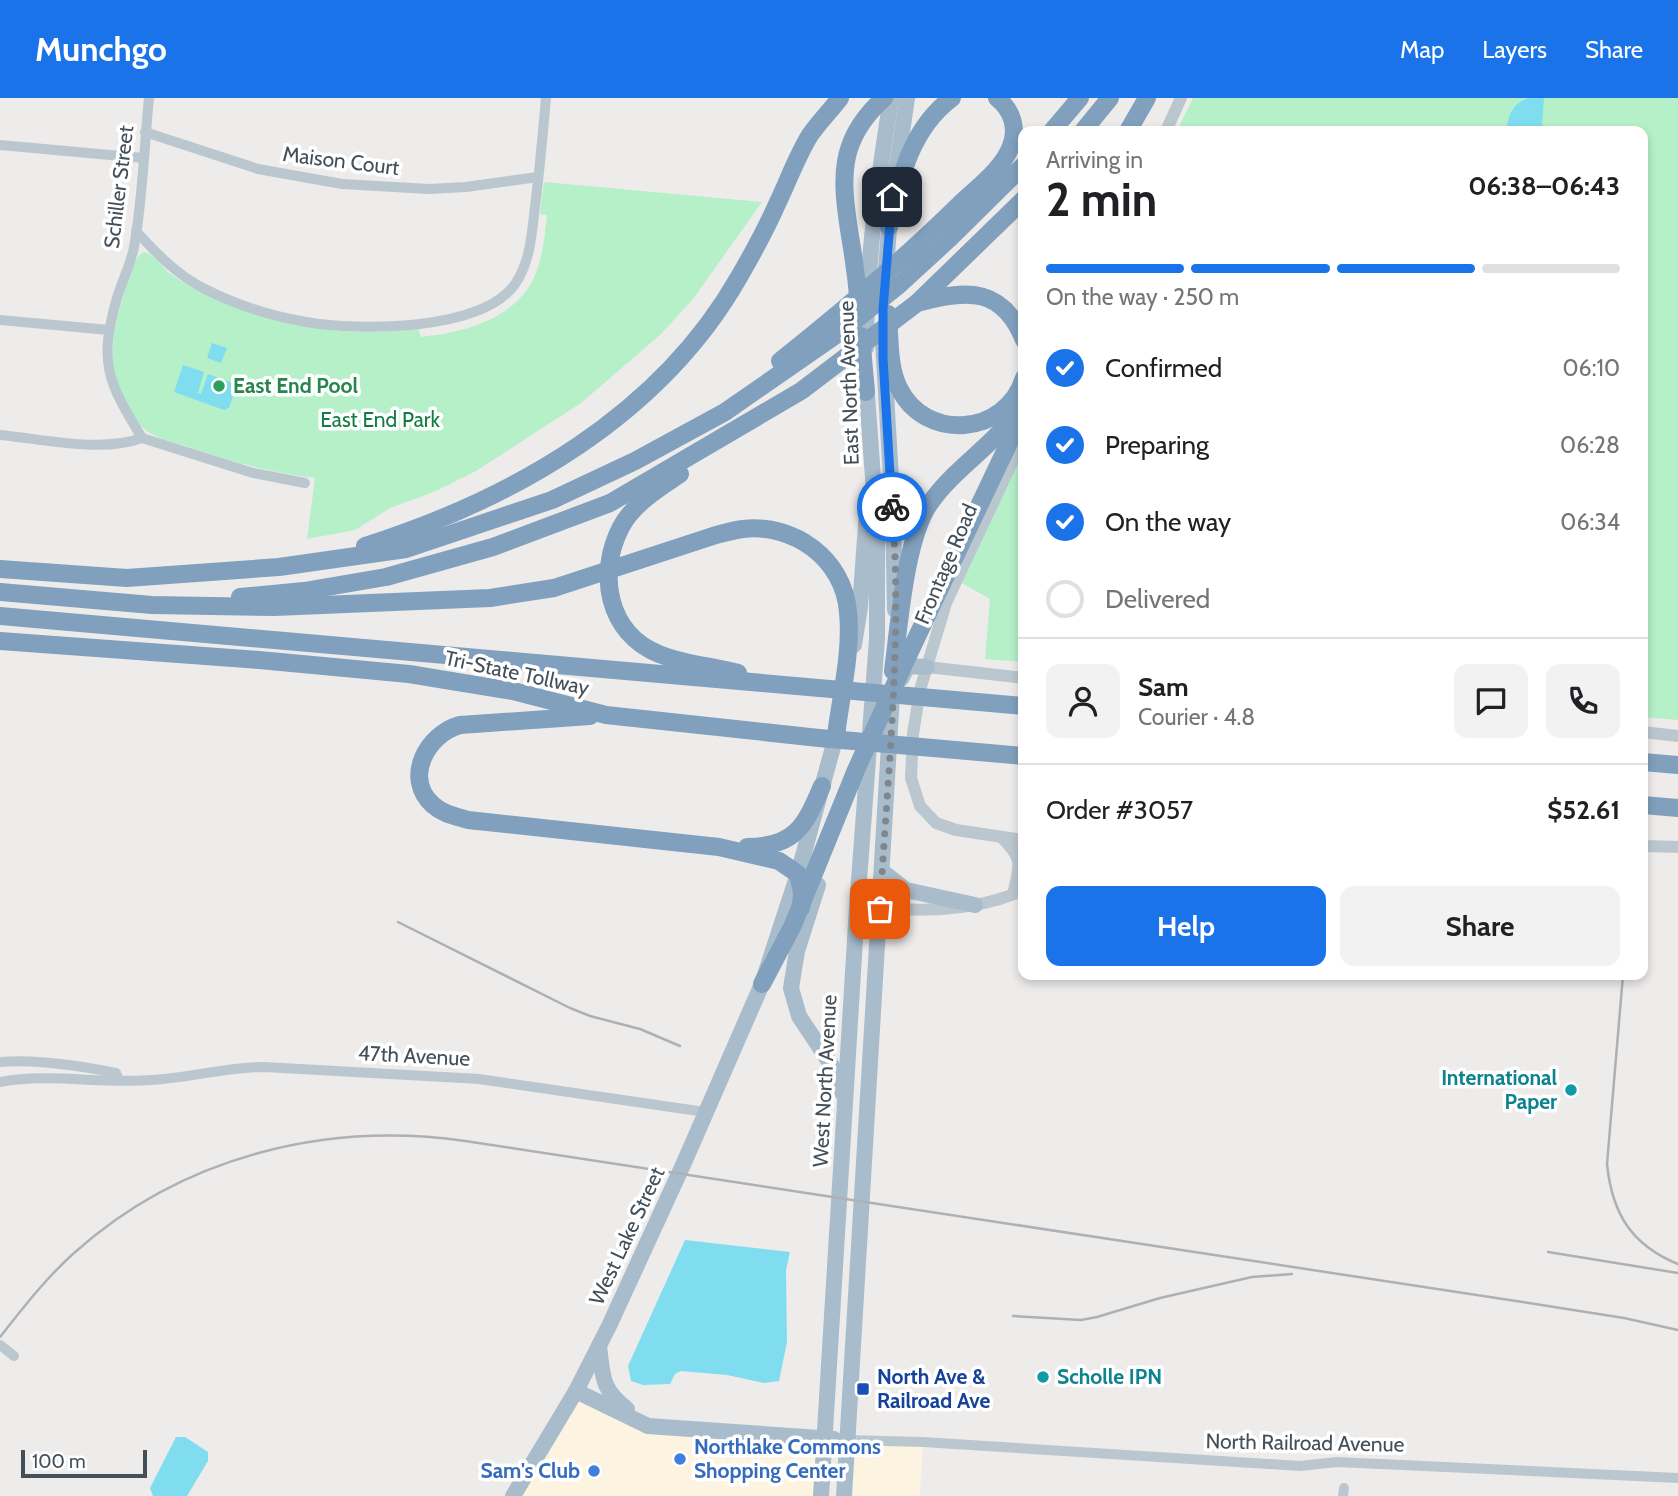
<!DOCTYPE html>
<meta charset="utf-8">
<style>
body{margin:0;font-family:Cabin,sans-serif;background:#f2f2f2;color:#202124;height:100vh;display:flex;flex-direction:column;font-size:26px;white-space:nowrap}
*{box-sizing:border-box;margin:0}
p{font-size:23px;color:#757577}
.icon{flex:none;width:38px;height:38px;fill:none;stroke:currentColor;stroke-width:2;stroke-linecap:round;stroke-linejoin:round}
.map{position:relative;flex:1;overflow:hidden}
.drawer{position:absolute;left:1018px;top:28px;width:630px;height:854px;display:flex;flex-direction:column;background:#fff;border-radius:14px;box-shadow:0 4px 10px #0003}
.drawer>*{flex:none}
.scale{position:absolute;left:21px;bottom:18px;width:126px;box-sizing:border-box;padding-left:7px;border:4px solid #434f59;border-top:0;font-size:19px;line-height:24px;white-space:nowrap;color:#434f59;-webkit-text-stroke:5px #fff;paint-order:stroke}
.pin{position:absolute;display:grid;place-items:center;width:60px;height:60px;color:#fff;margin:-30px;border-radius:14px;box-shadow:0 4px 10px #0006}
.courier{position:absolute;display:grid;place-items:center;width:70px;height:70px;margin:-35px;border:5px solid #1a73e8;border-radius:50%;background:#fff;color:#222;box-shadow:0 2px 9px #0007}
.overview em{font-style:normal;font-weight:700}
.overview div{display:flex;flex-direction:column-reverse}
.overview{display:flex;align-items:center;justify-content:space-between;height:119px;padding:0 28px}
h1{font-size:46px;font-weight:700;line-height:52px}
.bar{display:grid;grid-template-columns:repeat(4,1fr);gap:10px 7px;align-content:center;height:84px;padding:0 28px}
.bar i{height:9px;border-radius:5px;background:#e0e0e0}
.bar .on{background:#1a73e8}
.bar p{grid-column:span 4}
.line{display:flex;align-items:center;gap:18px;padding:0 28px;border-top:2px solid #e0e0e0}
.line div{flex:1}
.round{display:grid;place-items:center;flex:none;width:74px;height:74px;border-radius:14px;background:#f2f2f2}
ol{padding:0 28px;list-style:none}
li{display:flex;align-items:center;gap:21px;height:77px}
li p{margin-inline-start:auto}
li .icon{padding:7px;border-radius:50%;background:#1a73e8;color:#fff;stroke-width:4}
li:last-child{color:#757577}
li i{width:38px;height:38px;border:4px solid #e0e0e0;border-radius:50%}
.primary-button{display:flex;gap:14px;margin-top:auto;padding:14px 28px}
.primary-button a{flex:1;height:80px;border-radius:14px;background:#1a73e8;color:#fff;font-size:28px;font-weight:700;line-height:80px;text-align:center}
.primary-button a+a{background:#f2f2f2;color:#202124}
header{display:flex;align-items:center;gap:42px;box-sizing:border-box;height:98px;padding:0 35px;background:#1a73e8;color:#fff}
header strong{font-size:33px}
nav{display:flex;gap:38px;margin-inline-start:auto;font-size:24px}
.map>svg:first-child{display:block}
</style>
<header>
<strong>Munchgo</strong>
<nav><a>Map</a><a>Layers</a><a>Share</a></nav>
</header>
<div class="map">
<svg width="1678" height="1398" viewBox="0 0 1678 1398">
<rect width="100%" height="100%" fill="#eeebeb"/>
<g fill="#fcf3e1">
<path d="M 576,1293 L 631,1321 L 825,1341 L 821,1398 L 513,1398 Z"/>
<path d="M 847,1342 L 923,1344 L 920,1398 L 844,1398 Z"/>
</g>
<g fill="#b5f0c9">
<path d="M 1193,0 L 1678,0 L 1678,622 L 1643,619 L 1643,33 L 1177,33 Z"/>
<path d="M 544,84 L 762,104 L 693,201 L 660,237 L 581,305 L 476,373 L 436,393 L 390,410 L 355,432 L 307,441 L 315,380 C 270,375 229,363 186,348 C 172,344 154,340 142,329 C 112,302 108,258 117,221 C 123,200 128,173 140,156 L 144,154 C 154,156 160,167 168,174 C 176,180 186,186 195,191 C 266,228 339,240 418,231 L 421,239 C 469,234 525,218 539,166 C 544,150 545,133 547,117 L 540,116 Z"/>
<path d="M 1024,350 L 1024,564 L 985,561 L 990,501 L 962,485 Z"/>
</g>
<g fill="#80ddef">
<path d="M 1528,0 L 1544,0 L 1542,25 L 1545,33 L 1507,33 C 1507,17 1513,6 1528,0 Z"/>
<path d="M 212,245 L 227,250 L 221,265 L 207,260 Z"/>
<path d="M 183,267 L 204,274 L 198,295 L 201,296 L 208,276 L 233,285 L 236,290 L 229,310 L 224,312 L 174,294 Z"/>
<path d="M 685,1142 L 790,1154 L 786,1172 L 787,1244 L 779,1283 L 764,1285 L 727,1277 L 681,1273 L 675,1276 L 670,1286 L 643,1287 L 631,1283 L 628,1268 Z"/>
<path d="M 176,1339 L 185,1339 L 208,1354 L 208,1363 L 187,1398 L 153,1398 L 150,1390 Z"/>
</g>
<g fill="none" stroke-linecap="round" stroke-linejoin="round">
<g stroke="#bbc7cf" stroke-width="10">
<path d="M 145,34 L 258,71 L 342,86 L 429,91 L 466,89 L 538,79"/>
<path d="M 0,47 L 143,60"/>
<path d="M 136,133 C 157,156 177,177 205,191 C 236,207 272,218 306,224 C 358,233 487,234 517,183 C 532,159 532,128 536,101 C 540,67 543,34 546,0"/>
<path d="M 0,222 L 109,232"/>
<path d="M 0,337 C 43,341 101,355 142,340 L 253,375 L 305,385"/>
<path d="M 142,340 C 108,284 98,266 117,200 C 122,183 131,166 134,149 C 143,100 144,49 149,0"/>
<path d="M 0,964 C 36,961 81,968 116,975 L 119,982"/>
<path d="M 0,984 C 50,975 101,986 151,982 C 189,980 226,969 264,969 L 479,981 L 705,1014"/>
<path d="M 0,1247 L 14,1258"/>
<path d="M 847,1342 L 923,1344 L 1300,1368 L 1337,1364 L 1678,1380"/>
<path d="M 1343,1398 L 1344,1390"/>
</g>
<g stroke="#bbc7cf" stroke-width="12">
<path d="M 1166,33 L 1181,0"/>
<path d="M 1024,339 L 946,505 L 920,592 L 913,636 L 911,680 L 920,708 L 936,725 L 956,732 L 1016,741 L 1024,745"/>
<path d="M 927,569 L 1024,580"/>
<path d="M 1643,634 L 1678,638"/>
<path d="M 1001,739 C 1024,761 1020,767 1013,796"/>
<path d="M 1643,748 L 1678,749"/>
<path d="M 857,809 C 912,813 972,816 1024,792"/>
</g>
<g stroke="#a9bccc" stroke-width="16">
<path d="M 895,82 L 907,0"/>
<path d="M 885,183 L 890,118"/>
<path d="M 883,244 L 893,415 L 895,512"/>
<path d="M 866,250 C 866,165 878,83 891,0"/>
<path d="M 854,547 L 860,509 L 867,413"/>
<path d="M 901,581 L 908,568 L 927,569"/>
<path d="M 882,773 L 906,792 L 975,807"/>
<path d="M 818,787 L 797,853 L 791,890 L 799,918 L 832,968 L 843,996"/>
<path d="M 599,1248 C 603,1279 601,1291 627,1311"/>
<path d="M 576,1293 L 648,1328 L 834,1341"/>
<path d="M 513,1398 L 576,1293 L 609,1228 L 683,1067 L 762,886 L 798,776 L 838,631"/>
<path d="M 821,1398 L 857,809 L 877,541 L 877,435 L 866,283"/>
<path d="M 844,1398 L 892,597"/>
</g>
<g stroke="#80a0bd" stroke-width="18">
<path d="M 1052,33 L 1080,0"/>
<path d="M 1083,33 L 1110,0"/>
<path d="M 1128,33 L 1147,0"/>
<path d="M 889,129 C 900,81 910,31 952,0"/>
<path d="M 921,204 C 968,191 1003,190 1024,242"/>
<path d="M 859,207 C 857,184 854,161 850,138 C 841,81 837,42 884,0"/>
<path d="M 888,216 C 890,239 888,268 899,290 C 925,344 1006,338 1024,280"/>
<path d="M 861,238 L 866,294"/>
<path d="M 780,263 C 843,213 904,161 962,104 C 979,88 1003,70 1011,48 C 1018,30 1012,12 997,0"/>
<path d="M 680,376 C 659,390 633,406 621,429 C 597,475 607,535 659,556 C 683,566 712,568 738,575"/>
<path d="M 365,448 C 513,401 660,318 739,179 C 753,155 767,129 778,104 C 789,81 797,58 810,37 C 819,24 831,12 840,0"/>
<path d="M 0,471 L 127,480 L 279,469 L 406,451 L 552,402 L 635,363 L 725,314 L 843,232 L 899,187 L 949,141 L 1024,67"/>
<path d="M 0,494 L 152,507 L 274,509 L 490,500 L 554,490 L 716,437 C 725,435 734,432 743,431 C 794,425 844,461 848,514 C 852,554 841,597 836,637"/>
<path d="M 240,499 L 304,493 L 386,479 L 493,449 L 610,405 L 801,293 L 917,205 L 1024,101"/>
<path d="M 0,518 L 1024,608"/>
<path d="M 0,543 L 259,562 L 409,576 L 513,593 L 606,617 L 819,640 L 1024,658"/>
<path d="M 893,573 C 899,529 905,440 930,405 C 954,371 991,349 1016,316"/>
<path d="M 590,618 L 460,627 C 427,636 403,680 433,707 C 443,716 455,718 468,722 L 719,749 L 779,763 L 798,776 L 802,795 L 801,810"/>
<path d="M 1643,664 L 1678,667"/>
<path d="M 1643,707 L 1678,710"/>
<path d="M 747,749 C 795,749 805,728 822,688"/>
<path d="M 762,886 L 793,827 L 856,672 L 905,564 L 1024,313"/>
</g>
<g stroke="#adb1b6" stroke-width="2.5">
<path d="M 398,824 L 570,910 L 590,918 L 640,931 L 680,948"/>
<path d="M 1623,877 L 1607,1066 C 1612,1115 1631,1147 1678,1166"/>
<path d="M 1548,1154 L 1678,1175"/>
<path d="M 1013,1218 L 1081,1222 L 1097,1219 L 1160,1200 L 1252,1179 L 1292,1176"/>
<path d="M 0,1239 C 23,1210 46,1180 74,1155 C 181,1059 324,1023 465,1043 L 1516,1203 L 1624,1220 L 1678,1232"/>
</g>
</g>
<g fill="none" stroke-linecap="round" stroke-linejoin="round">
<path stroke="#7f868c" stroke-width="7" stroke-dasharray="0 12.6" d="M 880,811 C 887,680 903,540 892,409"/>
<path stroke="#1a73e8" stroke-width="9" d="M 892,99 L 883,212 L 883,260 L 892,409"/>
</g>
<circle fill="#2e9e5b" stroke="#fff" stroke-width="2.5" cx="219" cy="288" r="7"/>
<g fill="#0f9aa8" stroke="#fff" stroke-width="2.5">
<circle cx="1571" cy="992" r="7"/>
<circle cx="1043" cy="1279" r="7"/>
</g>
<rect fill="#1a4fb4" stroke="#fff" stroke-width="2.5" x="856" y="1284" width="14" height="14" rx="3.5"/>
<g fill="#3f7fe0" stroke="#fff" stroke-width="2.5">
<circle cx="680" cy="1361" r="7"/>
<circle cx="594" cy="1373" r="7"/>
</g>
<g text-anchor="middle" stroke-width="7" stroke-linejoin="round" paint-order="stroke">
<g font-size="21" fill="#434f59" stroke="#fff">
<text transform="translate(341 63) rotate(7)" y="7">Maison Court</text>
<text transform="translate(119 89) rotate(-83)" y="7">Schiller Street</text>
<text transform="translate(849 285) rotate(-92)" y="7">East North Avenue</text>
<text transform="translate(946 466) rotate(-67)" y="7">Frontage Road</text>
<text transform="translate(517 575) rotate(12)" y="7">Tri-State Tollway</text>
<text transform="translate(414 958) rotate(3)" y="7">47th Avenue</text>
<text transform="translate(825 983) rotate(-87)" y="7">West North Avenue</text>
<text transform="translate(627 1138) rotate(-65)" y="7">West Lake Street</text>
<text transform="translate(1305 1345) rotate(1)" y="7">North Railroad Avenue</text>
</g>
<g font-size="21" font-weight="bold" fill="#27864d" stroke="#fff" text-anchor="start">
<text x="233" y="295">East End Pool</text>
</g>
<g font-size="21" fill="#127c42" stroke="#fff">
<text x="380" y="329">East End Park</text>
</g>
<g font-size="21" font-weight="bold" fill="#0d838f" stroke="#fff" text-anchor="end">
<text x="1557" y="987">International<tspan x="1557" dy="24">Paper</tspan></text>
<text x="1057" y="1286" text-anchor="start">Scholle IPN</text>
</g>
<g font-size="21" font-weight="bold" fill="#164399" stroke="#fff" text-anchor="start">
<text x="877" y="1286">North Ave &amp;<tspan x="877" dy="24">Railroad Ave</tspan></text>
</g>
<g font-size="21" font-weight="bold" fill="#366cbe" stroke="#fff" text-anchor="start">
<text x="694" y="1356">Northlake Commons<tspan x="694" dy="24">Shopping Center</tspan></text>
<text x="580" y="1380" text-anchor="end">Sam's Club</text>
</g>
</g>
</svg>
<div class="scale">100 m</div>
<div class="pin" style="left:880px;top:811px;background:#ea580c"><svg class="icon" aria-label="bag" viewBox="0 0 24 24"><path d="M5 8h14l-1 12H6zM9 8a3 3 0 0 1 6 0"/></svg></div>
<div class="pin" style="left:892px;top:99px;background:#1f2937"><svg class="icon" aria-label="home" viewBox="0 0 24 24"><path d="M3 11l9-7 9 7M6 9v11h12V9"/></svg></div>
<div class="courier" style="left:892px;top:409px"><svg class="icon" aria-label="bike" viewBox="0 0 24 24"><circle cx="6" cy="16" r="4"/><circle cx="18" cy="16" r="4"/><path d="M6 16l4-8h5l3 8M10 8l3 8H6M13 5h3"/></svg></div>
<section class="drawer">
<div class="overview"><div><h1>2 min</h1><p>Arriving in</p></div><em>06:38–06:43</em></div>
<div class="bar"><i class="on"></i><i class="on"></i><i class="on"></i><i></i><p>On the way · 250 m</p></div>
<ol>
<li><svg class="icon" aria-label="check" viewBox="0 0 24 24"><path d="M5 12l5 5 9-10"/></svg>Confirmed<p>06:10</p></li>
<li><svg class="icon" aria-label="check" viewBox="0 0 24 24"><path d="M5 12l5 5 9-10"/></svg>Preparing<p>06:28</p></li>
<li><svg class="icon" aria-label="check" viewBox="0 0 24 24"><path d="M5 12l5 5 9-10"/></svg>On the way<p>06:34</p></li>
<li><i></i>Delivered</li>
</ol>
<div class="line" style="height:126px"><a class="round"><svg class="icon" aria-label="person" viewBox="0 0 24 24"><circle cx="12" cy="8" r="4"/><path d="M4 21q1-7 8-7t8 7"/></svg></a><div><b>Sam</b><p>Courier · 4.8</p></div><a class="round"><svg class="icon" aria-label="chat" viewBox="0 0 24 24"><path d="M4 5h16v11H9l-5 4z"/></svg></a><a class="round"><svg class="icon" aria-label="phone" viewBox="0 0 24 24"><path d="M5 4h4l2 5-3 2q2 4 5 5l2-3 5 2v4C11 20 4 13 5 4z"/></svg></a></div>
<div class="line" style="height:91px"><div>Order #3057</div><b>$52.61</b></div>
<div class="primary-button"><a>Help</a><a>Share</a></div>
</section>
</div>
